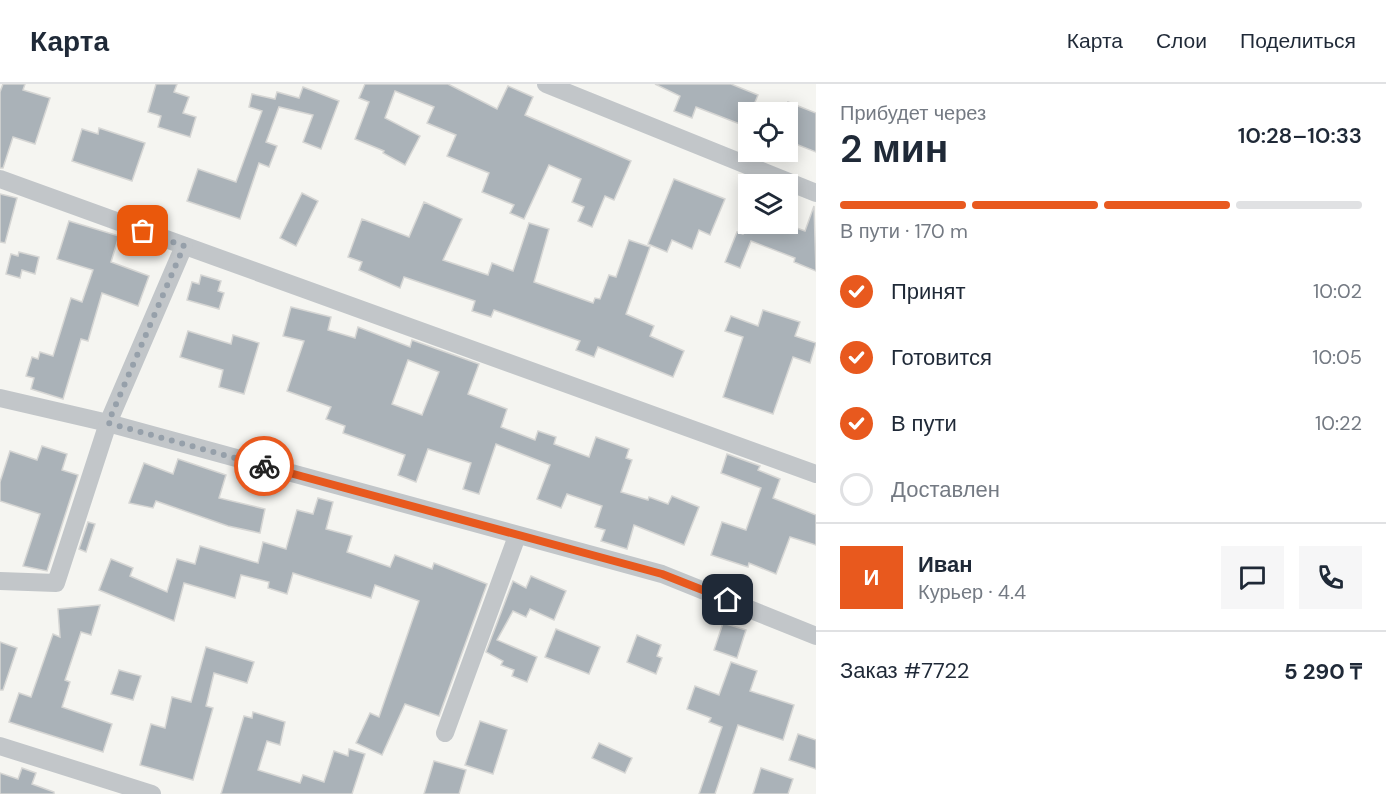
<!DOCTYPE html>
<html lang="ru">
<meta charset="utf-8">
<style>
body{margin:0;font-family:"DM Sans",sans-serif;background:#f6f6f7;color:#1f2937;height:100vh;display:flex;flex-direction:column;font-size:22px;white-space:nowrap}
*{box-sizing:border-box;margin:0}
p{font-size:20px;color:#747a83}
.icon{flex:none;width:33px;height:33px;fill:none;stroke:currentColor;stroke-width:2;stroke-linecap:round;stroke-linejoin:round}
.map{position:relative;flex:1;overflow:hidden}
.details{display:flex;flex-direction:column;background:#fff;width:570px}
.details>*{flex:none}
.tools{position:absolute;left:738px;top:18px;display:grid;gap:12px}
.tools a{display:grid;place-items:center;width:60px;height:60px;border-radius:0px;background:#fff;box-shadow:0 3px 15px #0003;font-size:30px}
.pin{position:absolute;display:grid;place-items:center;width:51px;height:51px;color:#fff;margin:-26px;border-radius:12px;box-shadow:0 3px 9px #0006}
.courier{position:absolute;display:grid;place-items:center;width:60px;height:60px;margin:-30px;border:4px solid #e8591e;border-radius:50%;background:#fff;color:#222;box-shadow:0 2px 8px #0007}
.head em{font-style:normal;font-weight:600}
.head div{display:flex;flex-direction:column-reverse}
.head{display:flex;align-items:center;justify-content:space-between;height:102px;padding:0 24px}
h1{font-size:39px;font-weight:600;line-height:45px}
.bar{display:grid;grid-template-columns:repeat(4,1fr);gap:9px 6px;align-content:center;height:72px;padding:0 24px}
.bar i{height:8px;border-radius:4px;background:#e0e1e3}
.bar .current{background:#e8591e}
.bar p{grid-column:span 4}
.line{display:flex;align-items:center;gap:15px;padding:0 24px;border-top:2px solid #e0e1e3}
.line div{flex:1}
.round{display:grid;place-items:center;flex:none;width:63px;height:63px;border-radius:0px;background:#f6f6f7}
ol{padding:0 24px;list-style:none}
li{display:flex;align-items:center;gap:18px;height:66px}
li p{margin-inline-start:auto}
li .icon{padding:6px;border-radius:50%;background:#e8591e;color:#fff;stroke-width:4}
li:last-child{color:#747a83}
li i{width:33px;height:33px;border:3px solid #e0e1e3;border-radius:50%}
header{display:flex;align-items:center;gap:36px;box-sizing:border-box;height:84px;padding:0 30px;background:#fff;border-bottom:2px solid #e0e1e3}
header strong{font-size:28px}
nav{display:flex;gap:33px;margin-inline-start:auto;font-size:21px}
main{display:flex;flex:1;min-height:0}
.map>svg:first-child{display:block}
</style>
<header>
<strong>Карта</strong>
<nav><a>Карта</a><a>Слои</a><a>Поделиться</a></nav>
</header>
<main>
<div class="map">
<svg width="816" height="710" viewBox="0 0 816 710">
<rect width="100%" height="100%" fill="#f5f5f1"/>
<g fill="#aab2b8" stroke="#d6d6d4" stroke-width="1.5" fill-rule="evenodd">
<path d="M 3,0 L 25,0 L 23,6 L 50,14 L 35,60 L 13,53 L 3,84 L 0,84 L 0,8 Z"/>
<path d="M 156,0 L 177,0 L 174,8 L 189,13 L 183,29 L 196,33 L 190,53 L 158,43 L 161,32 L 148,28 Z"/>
<path d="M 365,0 L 448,0 L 497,25 L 508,2 L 533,13 L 525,31 L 631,77 L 614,116 L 605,112 L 592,143 L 578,137 L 584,123 L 572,118 L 581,95 L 549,81 L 524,135 L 510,129 L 514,121 L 482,108 L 489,89 L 447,72 L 456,51 L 427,39 L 434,23 L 395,7 L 385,34 L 420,52 L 405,81 L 383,69 L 384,67 L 355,55 L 369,18 L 359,14 Z"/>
<path d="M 655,0 L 731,0 L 758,11 L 745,42 L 696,23 L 692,34 L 674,27 L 680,12 Z"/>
<path d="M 303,3 L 339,17 L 321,65 L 303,58 L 313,31 L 279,23 L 266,58 L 277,62 L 269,83 L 259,79 L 240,135 L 187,117 L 198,85 L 236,98 L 262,27 L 249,23 L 252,10 L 275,15 L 277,8 L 299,14 Z"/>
<path d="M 788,18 L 816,29 L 816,68 L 788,57 L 795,36 L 788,33 Z"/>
<path d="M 99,44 L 145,59 L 132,97 L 72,77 L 82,45 L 98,50 Z"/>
<path d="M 674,95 L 725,115 L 710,151 L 699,146 L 692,165 L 672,156 L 667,168 L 648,160 Z"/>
<path d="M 302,109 L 318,117 L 296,162 L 280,154 Z"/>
<path d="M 0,110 L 17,114 L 5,159 L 0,158 Z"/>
<path d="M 424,118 L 462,135 L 443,176 L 488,191 L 492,179 L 513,187 L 529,139 L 549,145 L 534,198 L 593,219 L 595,214 L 600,215 L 609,191 L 616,193 L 629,156 L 650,163 L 626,230 L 654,242 L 650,252 L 684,267 L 673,293 L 598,263 L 594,273 L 576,266 L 580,257 L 494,226 L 491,233 L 472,227 L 475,217 L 404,193 L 400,204 L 359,186 L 362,178 L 348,173 L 362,135 L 409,153 Z"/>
<path d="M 814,122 L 816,187 L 794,178 L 795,174 L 751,157 L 740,184 L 725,178 L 737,148 L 743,150 L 747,140 L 786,140 L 805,147 Z"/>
<path d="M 69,137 L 119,152 L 111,178 L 149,192 L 138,222 L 102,209 L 88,257 L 81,255 L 63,315 L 31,305 L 34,294 L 26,292 L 32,273 L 38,275 L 40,268 L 53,272 L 71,214 L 82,218 L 93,186 L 57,175 Z"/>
<path d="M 19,168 L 39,173 L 35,190 L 22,186 L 20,194 L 6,190 L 11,170 L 18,172 Z"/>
<path d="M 201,191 L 221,197 L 218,207 L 224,209 L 219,225 L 187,216 L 192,198 L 199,200 Z"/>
<path d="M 291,223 L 331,233 L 328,246 L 355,254 L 358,243 L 410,263 L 412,256 L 479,280 L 468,310 L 507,325 L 501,343 L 535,356 L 538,347 L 556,353 L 554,360 L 589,373 L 596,353 L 629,365 L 626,374 L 632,376 L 621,408 L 648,416 L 649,413 L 668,420 L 672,412 L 699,423 L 684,461 L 634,441 L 627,465 L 601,457 L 605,446 L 595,443 L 602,422 L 567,410 L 561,424 L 537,415 L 550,381 L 496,360 L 479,410 L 463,405 L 471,379 L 428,365 L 416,398 L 398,391 L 405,371 L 343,349 L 345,342 L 326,335 L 331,323 L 287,307 L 304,257 L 283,252 ZM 408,276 L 439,288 L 422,331 L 392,320 Z"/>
<path d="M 763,226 L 800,238 L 795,252 L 816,259 L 810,279 L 793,273 L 773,330 L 723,313 L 743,253 L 725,247 L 731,232 L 758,242 Z"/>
<path d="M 188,247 L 231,260 L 233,251 L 259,259 L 244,310 L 219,303 L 223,286 L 180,273 Z"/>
<path d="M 42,362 L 67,370 L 62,386 L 78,391 L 47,487 L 23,482 L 40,430 L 0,417 L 0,398 L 10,367 L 37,376 Z"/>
<path d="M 727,370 L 760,382 L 758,386 L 780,395 L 773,414 L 816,431 L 816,461 L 790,453 L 776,490 L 749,479 L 748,483 L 711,471 L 722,438 L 746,446 L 761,404 L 721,389 Z"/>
<path d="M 178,375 L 226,391 L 219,414 L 265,425 L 260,449 L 228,442 L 156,417 L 153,424 L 129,419 L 144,379 L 173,390 Z"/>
<path d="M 318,414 L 333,418 L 326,445 L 352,452 L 347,468 L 390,483 L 395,471 L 432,485 L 434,479 L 487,500 L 439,632 L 405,620 L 382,671 L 356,659 L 370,629 L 379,633 L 419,517 L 375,501 L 371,514 L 293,489 L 287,510 L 268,504 L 269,498 L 241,491 L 235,514 L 184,499 L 174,537 L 99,506 L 111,475 L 133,484 L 130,492 L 167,508 L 177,475 L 195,480 L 200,462 L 258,479 L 263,458 L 286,465 L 297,426 L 313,430 Z"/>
<path d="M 88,438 L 95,440 L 86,468 L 79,465 Z"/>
<path d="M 531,492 L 566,507 L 554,536 L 530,525 L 526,533 L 513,527 L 497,556 L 537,573 L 527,598 L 512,592 L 514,586 L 501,581 L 503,577 L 486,568 L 513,497 L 526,504 Z"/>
<path d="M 100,521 L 91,551 L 81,548 L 65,596 L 70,598 L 62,623 L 112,640 L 103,668 L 9,638 L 19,609 L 31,613 L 53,550 L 60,553 L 58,525 Z"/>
<path d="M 723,539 L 746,546 L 737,574 L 714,566 Z"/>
<path d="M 556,545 L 600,563 L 589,590 L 545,573 Z"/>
<path d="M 637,551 L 661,561 L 657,572 L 662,574 L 656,590 L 627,578 Z"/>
<path d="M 0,558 L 17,564 L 3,606 L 0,606 Z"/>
<path d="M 206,563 L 254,578 L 247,599 L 214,589 L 206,622 L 213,624 L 193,696 L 140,681 L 151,640 L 165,644 L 172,613 L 191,618 Z"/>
<path d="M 731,578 L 757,587 L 750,607 L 794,621 L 783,656 L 738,641 L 715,710 L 699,710 L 722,643 L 709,638 L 711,634 L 687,625 L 695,602 L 719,611 Z"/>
<path d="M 119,586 L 141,592 L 133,616 L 111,610 Z"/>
<path d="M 253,628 L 285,638 L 280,661 L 267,657 L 258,686 L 300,699 L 303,691 L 324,698 L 334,667 L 348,672 L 349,665 L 365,670 L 352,710 L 221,710 L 244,632 L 252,634 Z"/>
<path d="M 480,637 L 507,646 L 493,690 L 465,681 Z"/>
<path d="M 798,650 L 816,656 L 816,685 L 789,676 Z"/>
<path d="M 599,659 L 632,674 L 625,689 L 592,674 Z"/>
<path d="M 434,677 L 466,686 L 459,710 L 424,710 Z"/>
<path d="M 22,684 L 36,689 L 32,700 L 54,708 L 54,710 L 0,710 L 0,689 L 18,695 Z"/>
<path d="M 761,684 L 793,695 L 788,710 L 753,710 Z"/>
</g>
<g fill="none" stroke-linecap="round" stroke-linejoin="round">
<g stroke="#c2c6c9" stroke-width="18">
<path d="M 546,0 L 816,109"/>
<path d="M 0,95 L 816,390"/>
<path d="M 0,314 L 108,339 L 662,490 L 816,552"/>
<path d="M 0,497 L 56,499 L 108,339 L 184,162"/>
<path d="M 445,649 L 517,452"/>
<path d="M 0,662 L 152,710"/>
</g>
</g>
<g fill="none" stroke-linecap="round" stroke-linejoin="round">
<path stroke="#96a0aa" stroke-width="6" stroke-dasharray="0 10.8" d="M 143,147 L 184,162 L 108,339 L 264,382"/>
<path stroke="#e8591e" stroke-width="8" d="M 264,382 L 662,490 L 728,516"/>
</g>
</svg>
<div class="tools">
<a><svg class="icon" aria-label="locate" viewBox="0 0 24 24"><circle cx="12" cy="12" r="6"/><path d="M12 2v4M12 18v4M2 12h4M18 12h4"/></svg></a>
<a><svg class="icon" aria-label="layers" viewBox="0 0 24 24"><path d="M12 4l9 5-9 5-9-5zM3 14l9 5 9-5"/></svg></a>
</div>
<div class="pin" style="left:143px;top:147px;background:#ea580c"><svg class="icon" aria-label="bag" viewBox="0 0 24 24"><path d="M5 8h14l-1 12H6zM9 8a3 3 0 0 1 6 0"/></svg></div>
<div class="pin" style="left:728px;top:516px;background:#1f2937"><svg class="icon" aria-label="home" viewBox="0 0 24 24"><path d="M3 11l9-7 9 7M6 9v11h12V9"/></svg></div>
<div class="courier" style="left:264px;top:382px"><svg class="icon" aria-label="bike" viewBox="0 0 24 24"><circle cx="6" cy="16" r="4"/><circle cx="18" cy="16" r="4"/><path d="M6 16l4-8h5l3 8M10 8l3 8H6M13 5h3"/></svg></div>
</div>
<section class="details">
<div class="head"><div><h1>2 мин</h1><p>Прибудет через</p></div><em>10:28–10:33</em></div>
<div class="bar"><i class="current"></i><i class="current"></i><i class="current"></i><i></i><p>В пути · 170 m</p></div>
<ol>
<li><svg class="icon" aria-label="check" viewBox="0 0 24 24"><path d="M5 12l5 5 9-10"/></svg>Принят<p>10:02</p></li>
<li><svg class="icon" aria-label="check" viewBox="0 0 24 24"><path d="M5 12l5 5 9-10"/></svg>Готовится<p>10:05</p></li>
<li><svg class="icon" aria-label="check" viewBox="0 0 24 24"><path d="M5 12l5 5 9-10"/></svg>В пути<p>10:22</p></li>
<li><i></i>Доставлен</li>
</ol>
<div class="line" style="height:108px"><b class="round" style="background:#e8591e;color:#fff">И</b><div><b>Иван</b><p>Курьер · 4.4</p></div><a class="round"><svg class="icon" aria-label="chat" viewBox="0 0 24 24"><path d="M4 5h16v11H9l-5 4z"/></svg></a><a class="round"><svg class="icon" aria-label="phone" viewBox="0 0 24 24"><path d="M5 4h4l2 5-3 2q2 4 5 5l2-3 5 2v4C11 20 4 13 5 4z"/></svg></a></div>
<div class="line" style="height:78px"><div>Заказ #7722</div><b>5 290 ₸</b></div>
</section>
</main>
